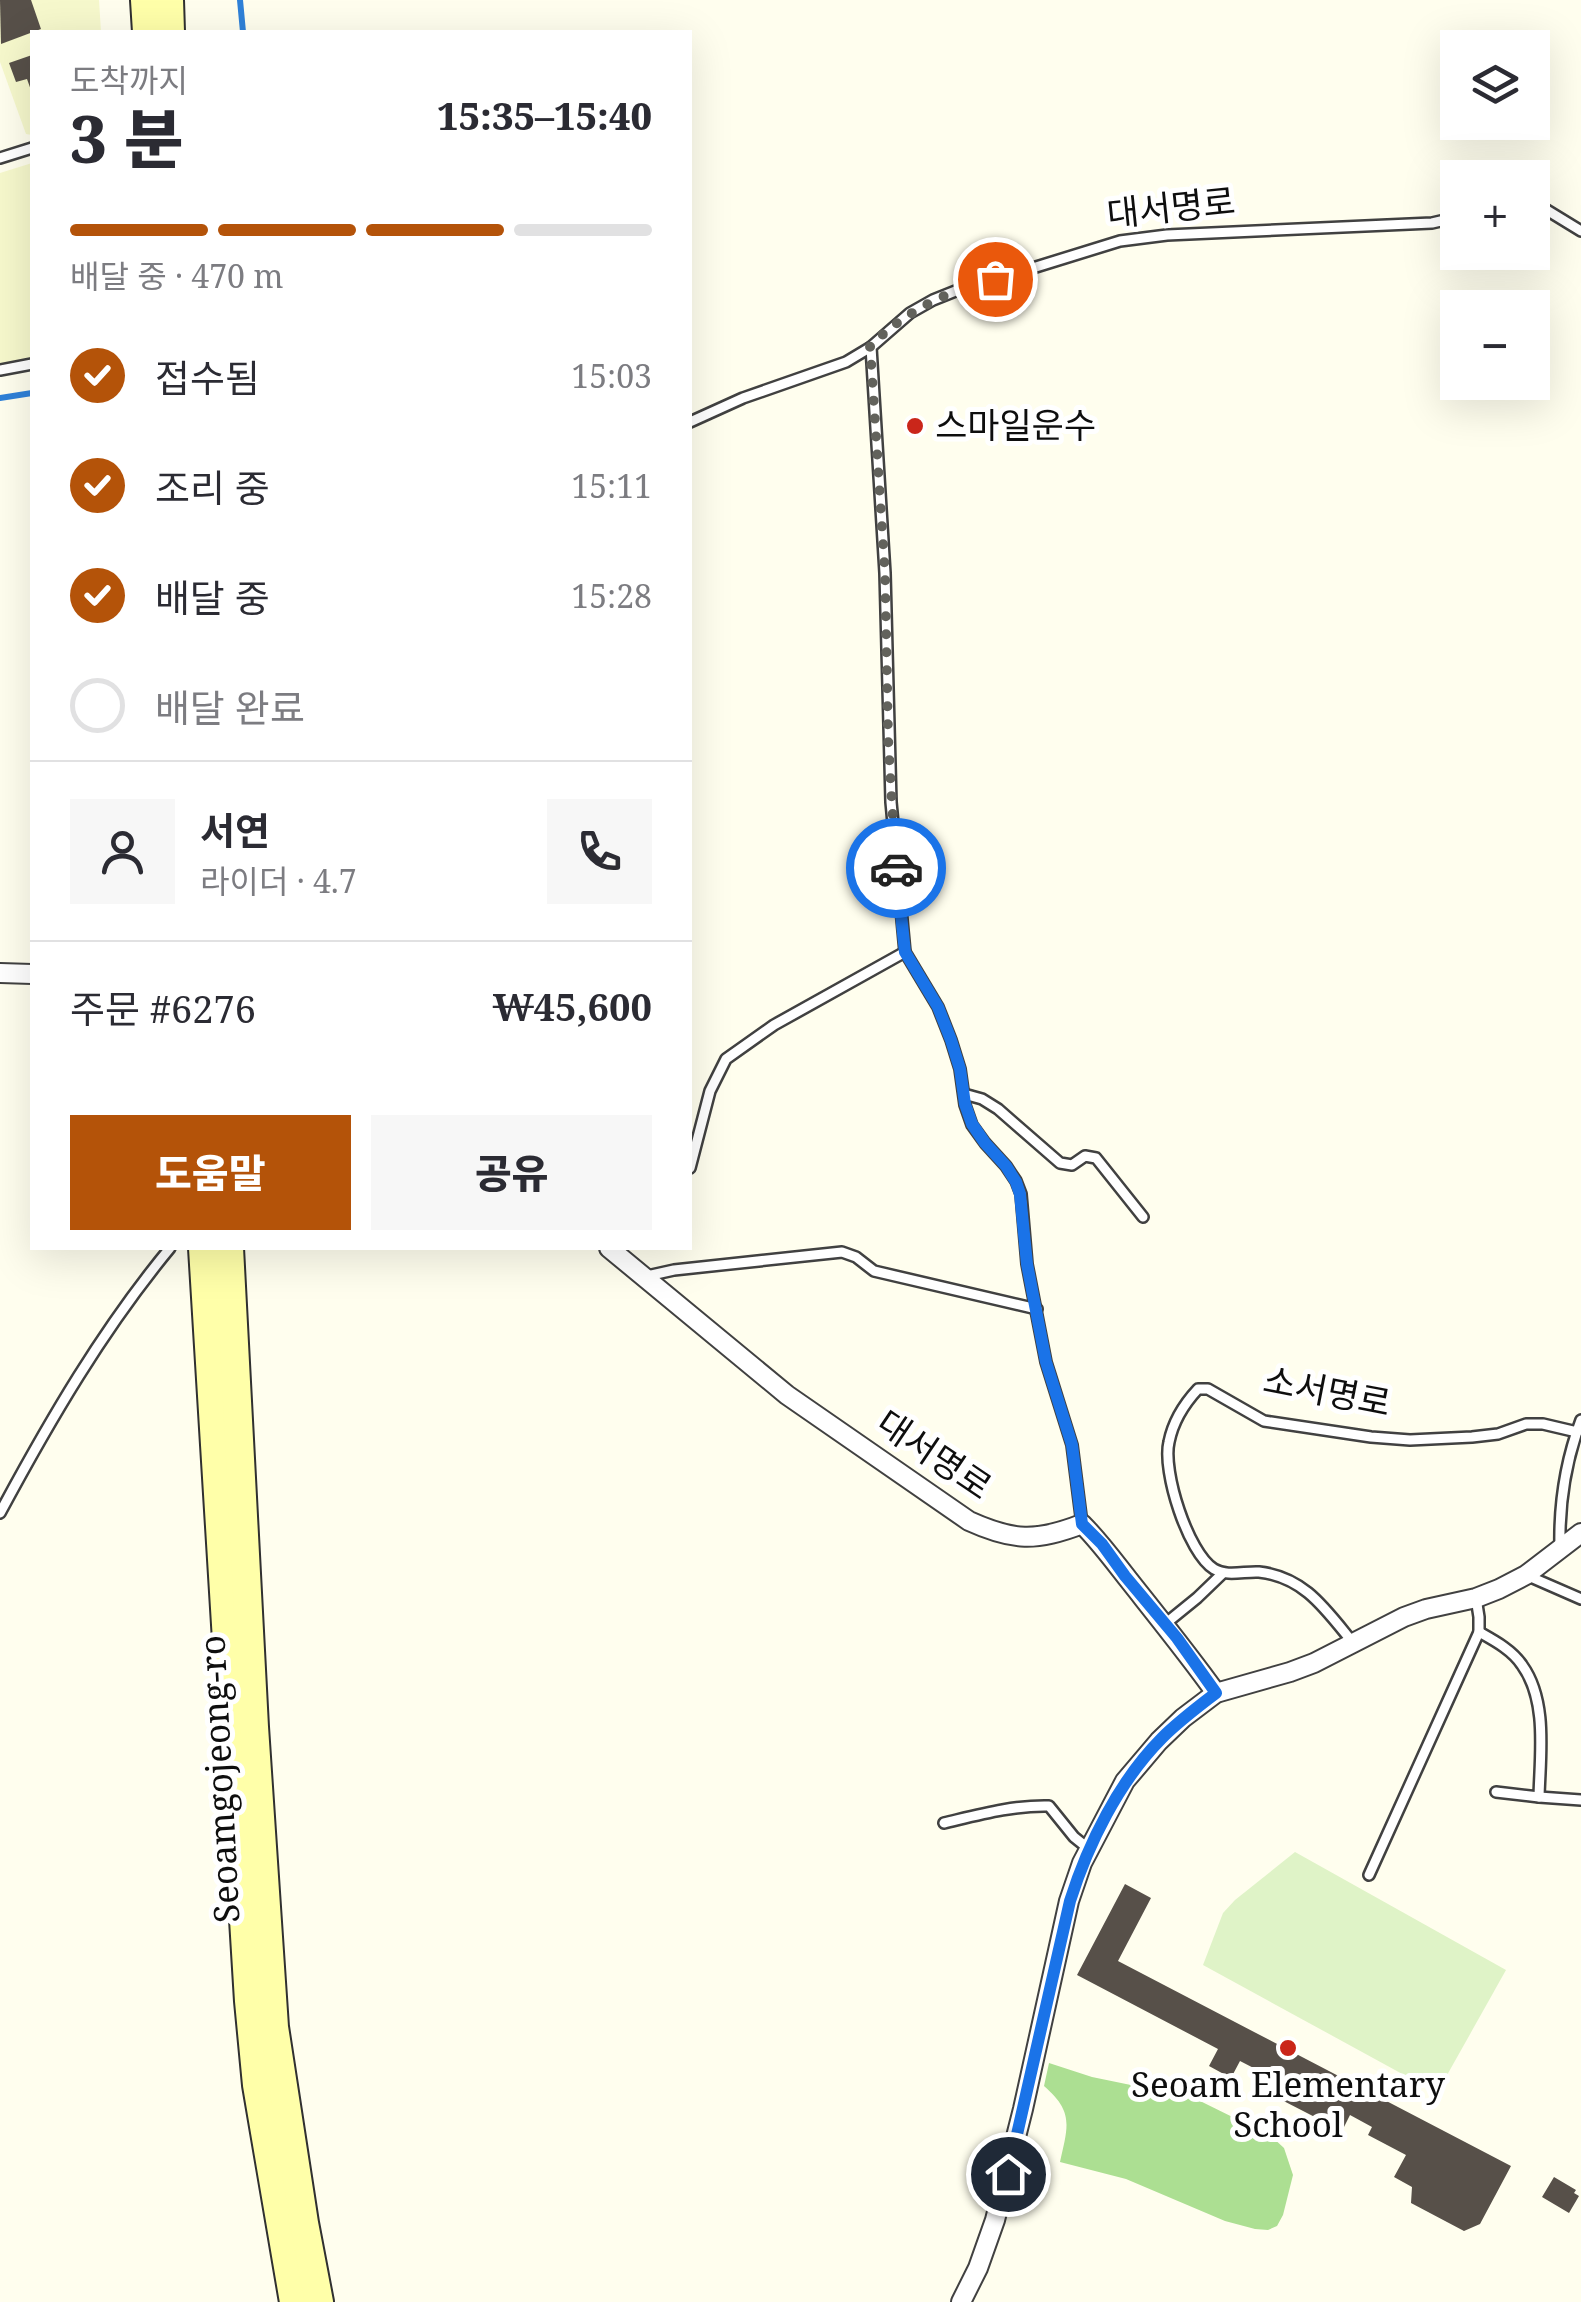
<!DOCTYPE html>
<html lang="ko">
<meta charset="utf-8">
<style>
body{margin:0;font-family:"Noto Serif","Noto Sans KR",serif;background:#f7f7f7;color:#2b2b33;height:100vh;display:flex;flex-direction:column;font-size:38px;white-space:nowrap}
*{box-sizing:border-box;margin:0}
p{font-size:32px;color:#7c7c81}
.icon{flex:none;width:55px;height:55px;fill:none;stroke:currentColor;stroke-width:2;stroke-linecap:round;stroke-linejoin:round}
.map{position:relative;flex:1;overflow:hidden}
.panel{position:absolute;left:30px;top:30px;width:662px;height:1220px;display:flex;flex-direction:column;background:#fff;border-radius:0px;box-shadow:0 10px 40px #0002}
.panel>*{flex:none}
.tools{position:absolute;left:1440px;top:30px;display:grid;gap:20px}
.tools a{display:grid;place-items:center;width:110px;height:110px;border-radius:0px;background:#fff;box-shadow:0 10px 40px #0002;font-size:50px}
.pin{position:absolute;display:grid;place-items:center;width:85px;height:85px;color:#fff;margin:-42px;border:5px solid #fff;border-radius:50%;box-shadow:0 2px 10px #0007}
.courier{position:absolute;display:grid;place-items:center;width:100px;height:100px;margin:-50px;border:8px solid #1a73e8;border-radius:50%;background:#fff;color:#222;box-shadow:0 2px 12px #0007}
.summary em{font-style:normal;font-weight:800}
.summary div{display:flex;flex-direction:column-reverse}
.summary{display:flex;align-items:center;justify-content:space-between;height:170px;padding:0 40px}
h1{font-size:65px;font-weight:800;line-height:75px}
.bar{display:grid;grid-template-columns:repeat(4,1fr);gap:15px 10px;align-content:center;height:120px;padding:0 40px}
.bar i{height:12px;border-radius:8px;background:#e1e1e2}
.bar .active{background:#b45309}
.bar p{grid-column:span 4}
.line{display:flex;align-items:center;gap:25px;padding:0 40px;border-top:2px solid #e1e1e2}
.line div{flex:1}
.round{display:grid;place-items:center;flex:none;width:105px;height:105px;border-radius:0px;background:#f7f7f7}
ol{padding:0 40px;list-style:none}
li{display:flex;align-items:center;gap:30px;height:110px}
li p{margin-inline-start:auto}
li .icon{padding:10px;border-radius:50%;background:#b45309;color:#fff;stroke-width:4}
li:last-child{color:#7c7c81}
li i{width:55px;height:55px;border:5px solid #e1e1e2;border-radius:50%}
.cta{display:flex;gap:20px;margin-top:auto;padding:20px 40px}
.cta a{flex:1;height:115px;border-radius:0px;background:#b45309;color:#fff;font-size:40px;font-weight:800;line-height:115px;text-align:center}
.cta a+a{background:#f7f7f7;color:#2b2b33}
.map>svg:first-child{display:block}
</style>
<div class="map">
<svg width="1581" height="2302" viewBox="0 0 1581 2302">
<rect width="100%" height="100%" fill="#fffeee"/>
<g fill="#f6f8cc">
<path d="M 0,0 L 99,0 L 101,32 L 32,32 L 32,135 L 26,134 L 0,62 Z"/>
<path d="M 32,163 L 32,359 L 0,365 L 0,173 Z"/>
</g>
<path fill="#acdf92" d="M 1049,2063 L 1092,2077 L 1194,2098 L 1271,2136 L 1284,2148 L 1293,2175 L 1283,2215 L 1277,2226 L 1268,2230 L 1255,2229 L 1225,2221 L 1126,2179 L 1060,2162 C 1068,2126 1074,2112 1044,2086 Z"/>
<path fill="#dff3c7" d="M 1295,1852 L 1506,1970 L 1437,2093 L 1203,1965 L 1223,1913 L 1235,1900 Z"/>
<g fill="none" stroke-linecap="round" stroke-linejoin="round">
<g stroke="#2f81d8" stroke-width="6">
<path d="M 240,0 L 243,32"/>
<path d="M 0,398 L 32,393"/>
</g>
</g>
<g fill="#575049">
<path d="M 0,0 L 31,0 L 41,29 L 1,44 Z"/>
<path d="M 32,55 L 32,93 L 27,79 L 16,82 L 9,63 Z"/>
<path d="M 1125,1884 L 1151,1898 L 1118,1961 L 1511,2166 L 1480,2224 L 1464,2231 L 1411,2203 L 1412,2187 L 1394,2177 L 1406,2155 L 1368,2135 L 1372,2127 L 1350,2115 L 1342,2131 L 1268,2093 L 1275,2079 L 1240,2061 L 1231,2078 L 1209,2066 L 1218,2049 L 1077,1975 Z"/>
<path d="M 1554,2177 L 1576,2190 L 1574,2193 L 1579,2196 L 1569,2213 L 1542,2197 Z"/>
</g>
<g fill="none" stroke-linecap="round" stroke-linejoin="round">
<defs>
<g id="lane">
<path d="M 0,158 L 32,148"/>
<path d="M 1532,201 L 1581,231"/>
<path d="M 871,347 L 885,573 L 891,802 L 905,952 L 938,1007 L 951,1040 L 960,1069 L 965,1105 L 972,1125 L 985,1143 L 1006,1166 L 1016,1181 L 1021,1194 L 1027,1264 L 1046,1362 L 1072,1445 L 1082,1524"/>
<path d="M 0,370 L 32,364"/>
<path d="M 690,422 L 743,398 L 846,362 L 871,347 L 910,313 L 933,300 L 968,286 L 1023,271 L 1120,241 L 1167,235 L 1432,223 L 1458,217"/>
<path d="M 964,1094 L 982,1099 L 998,1109 L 1060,1163 L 1072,1165 L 1085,1156 L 1096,1158 L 1143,1217"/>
<path d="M 690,1168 L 710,1091 L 726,1059 L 774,1025 L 905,952"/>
<path d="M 647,1276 L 674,1270 L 842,1252 L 856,1257 L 874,1271 L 1037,1309"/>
<path d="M 0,1513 C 50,1420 103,1329 170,1248"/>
<path d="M 1560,1547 C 1559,1504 1566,1460 1581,1420"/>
<path d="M 1526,1575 L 1581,1599"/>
<path d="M 1165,1624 L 1197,1598 L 1223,1573"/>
<path d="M 1479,1632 C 1495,1641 1512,1650 1522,1665 C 1548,1701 1540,1755 1539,1797 L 1496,1792"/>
<path d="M 1354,1644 C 1326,1610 1305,1577 1259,1572 C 1245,1571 1227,1577 1214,1569 C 1188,1553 1162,1471 1169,1442 C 1173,1422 1184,1404 1198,1389 L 1208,1389 L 1264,1421 L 1371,1437 L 1410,1440 L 1472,1437 L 1498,1434 L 1526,1424 L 1543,1424 L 1577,1432"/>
<path d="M 1539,1797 L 1581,1800"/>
<path d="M 944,1823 C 978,1815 1014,1805 1049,1806 L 1074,1837 L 1089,1849"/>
<path d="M 1369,1875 L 1479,1632 L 1479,1617 L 1476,1598"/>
</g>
<g id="street">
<path d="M 0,973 L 32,974"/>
<path d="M 609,1248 L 787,1395 L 969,1521 C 1013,1541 1036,1542 1082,1524 C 1099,1541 1113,1560 1128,1579 C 1158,1617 1188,1654 1216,1693"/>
<path d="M 961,2302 L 978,2268 L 995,2220 L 1023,2109 L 1069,1901 L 1082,1863 L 1125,1781 L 1159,1741 L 1183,1718 L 1216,1693 L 1290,1672 L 1314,1663 L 1404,1617 L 1426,1609 L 1476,1598 L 1499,1589 L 1526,1575 L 1581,1533"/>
</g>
<g id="secondary">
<path d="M 145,0 L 147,32"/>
<path d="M 169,0 L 170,32"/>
<path d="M 203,1248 L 249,2001 L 257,2085 L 294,2302"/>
<path d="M 229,1248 L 254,1727 L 274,2027 L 304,2223 L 319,2302"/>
</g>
</defs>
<use href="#lane" stroke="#414141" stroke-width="14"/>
<use href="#street" stroke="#414141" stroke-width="22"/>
<use href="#secondary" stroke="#303030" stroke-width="32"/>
<use href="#lane" stroke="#fff" stroke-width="9"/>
<use href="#street" stroke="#fff" stroke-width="18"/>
<use href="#secondary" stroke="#ffffa9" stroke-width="28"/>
</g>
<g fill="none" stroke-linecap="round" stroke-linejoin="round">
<path stroke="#62625c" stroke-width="10" stroke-dasharray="0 18" d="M 896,868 L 888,738 L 885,573 L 870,346 C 906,311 947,291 995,279"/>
<path stroke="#1a73e8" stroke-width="12" d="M 896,868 L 905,952 L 938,1007 L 951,1040 L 960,1069 L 965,1104 L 972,1124 L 985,1143 L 1006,1166 L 1016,1182 L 1020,1194 L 1027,1264 L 1046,1362 L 1072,1445 L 1082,1524 L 1102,1544 L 1125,1576 L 1177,1638 L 1216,1693 C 1198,1707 1179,1721 1162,1738 C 1119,1781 1088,1844 1070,1901 L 1008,2174"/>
</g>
<g fill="#ca261a" stroke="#fff" stroke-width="4">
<circle cx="915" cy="426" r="10"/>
<circle cx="1288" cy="2048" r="10"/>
</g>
<g text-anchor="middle" stroke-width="10" stroke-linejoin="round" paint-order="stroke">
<g font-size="35" fill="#0e0e0e" stroke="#fff">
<text transform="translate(1171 208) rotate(-6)" y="12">대서명로</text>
<text transform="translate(1327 1392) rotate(11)" y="12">소서명로</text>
<text transform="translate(934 1455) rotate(34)" y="12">대서명로</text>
<text transform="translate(220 1779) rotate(-93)" y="12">Seoamgojeong-ro</text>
</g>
<g font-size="35" fill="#0e0e0e" stroke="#fff" text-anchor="start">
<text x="935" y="438">스마일운수</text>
<text x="1288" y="2097" text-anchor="middle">Seoam Elementary<tspan x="1288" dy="40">School</tspan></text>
</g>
</g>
</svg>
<div class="tools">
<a><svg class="icon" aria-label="layers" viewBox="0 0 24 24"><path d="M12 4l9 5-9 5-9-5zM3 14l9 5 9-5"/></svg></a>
<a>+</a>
<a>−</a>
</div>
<div class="pin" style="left:995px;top:279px;background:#ea580c"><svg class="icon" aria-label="bag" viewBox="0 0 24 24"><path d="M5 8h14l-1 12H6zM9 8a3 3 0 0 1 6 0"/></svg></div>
<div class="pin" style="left:1008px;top:2174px;background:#1f2937"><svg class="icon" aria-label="home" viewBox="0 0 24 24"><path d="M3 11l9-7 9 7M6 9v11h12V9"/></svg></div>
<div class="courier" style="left:896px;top:868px"><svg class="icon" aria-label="car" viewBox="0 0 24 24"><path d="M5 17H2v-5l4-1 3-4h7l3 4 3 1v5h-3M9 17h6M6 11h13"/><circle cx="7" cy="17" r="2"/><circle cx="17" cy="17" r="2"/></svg></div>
<section class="panel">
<div class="summary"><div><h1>3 분</h1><p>도착까지</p></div><em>15:35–15:40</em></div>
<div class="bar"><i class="active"></i><i class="active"></i><i class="active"></i><i></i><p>배달 중 · 470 m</p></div>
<ol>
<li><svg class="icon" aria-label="check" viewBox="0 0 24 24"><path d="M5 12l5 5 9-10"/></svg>접수됨<p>15:03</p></li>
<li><svg class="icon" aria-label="check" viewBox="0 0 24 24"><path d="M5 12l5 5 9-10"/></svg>조리 중<p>15:11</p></li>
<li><svg class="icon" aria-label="check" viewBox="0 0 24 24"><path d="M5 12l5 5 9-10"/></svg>배달 중<p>15:28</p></li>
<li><i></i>배달 완료</li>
</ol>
<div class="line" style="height:180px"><a class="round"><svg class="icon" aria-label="person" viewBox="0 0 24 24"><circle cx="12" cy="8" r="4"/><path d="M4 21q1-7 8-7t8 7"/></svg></a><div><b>서연</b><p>라이더 · 4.7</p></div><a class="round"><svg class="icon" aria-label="phone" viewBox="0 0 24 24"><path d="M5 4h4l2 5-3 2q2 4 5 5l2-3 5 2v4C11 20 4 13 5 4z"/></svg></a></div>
<div class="line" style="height:130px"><div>주문 #6276</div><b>₩45,600</b></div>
<div class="cta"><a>도움말</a><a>공유</a></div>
</section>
</div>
